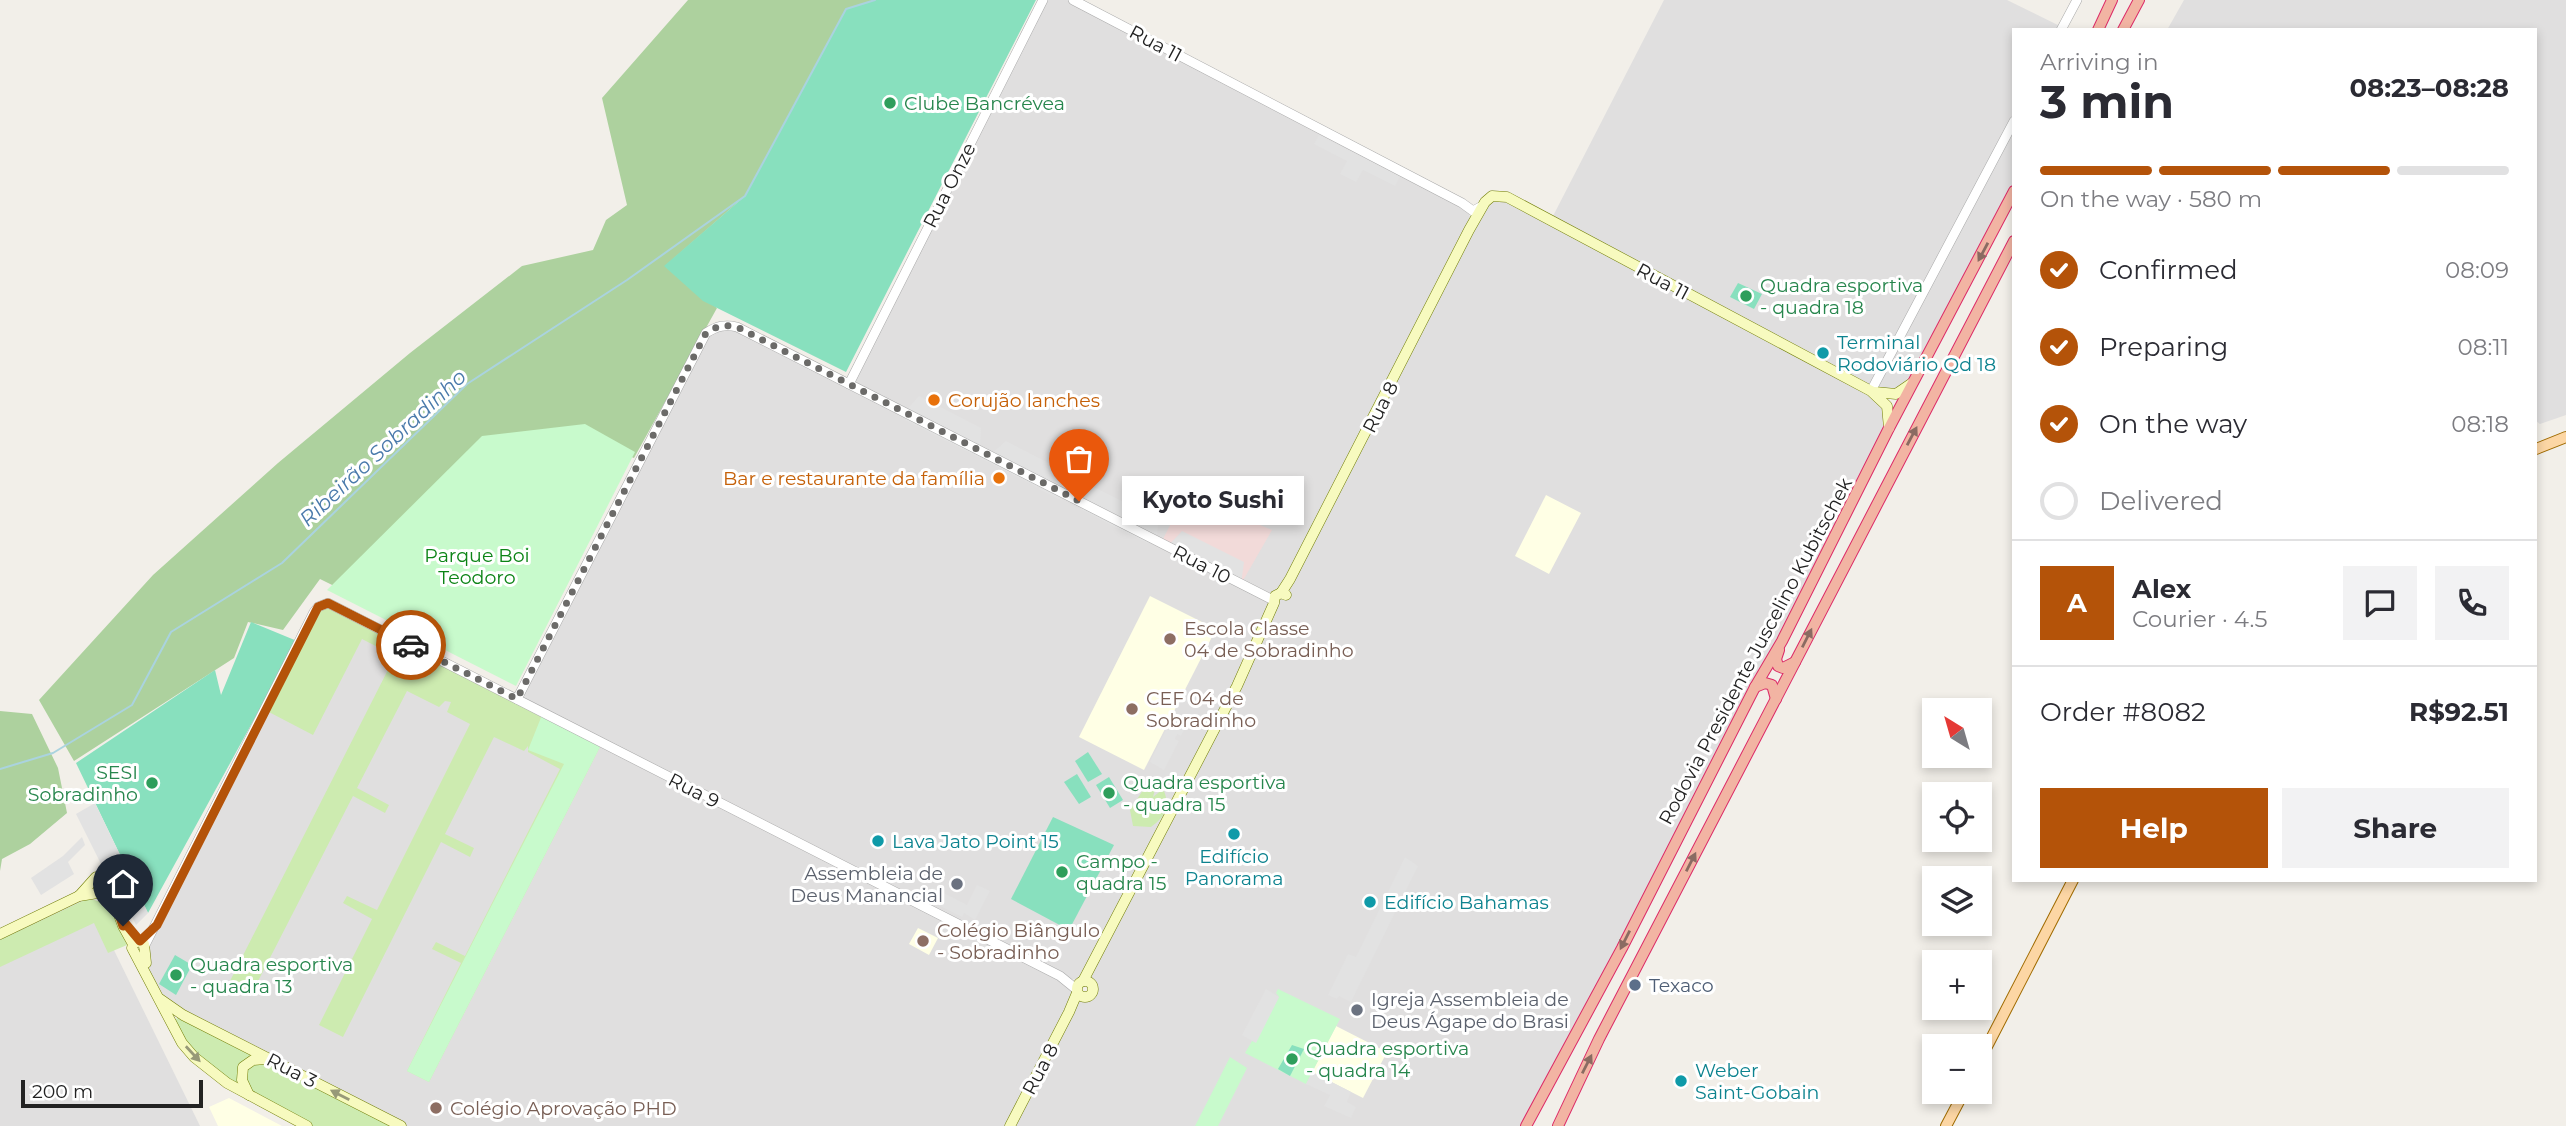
<!DOCTYPE html>
<meta charset="utf-8">
<style>
body{margin:0;font-family:Montserrat,sans-serif;background:#f2f2f3;color:#2b2b33;height:100vh;display:flex;flex-direction:column;font-size:26px;white-space:nowrap}
*{box-sizing:border-box;margin:0}
p{font-size:23px;color:#7c7c81}
.icon{flex:none;width:38px;height:38px;fill:none;stroke:currentColor;stroke-width:2;stroke-linecap:round;stroke-linejoin:round}
.map{position:relative;flex:1;overflow:hidden}
.drawer{position:absolute;left:2012px;top:28px;width:525px;height:854px;display:flex;flex-direction:column;background:#fff;border-radius:0px;box-shadow:0 4px 10px #0003}
.drawer>*{flex:none}
.needle{width:46px;rotate:323deg}
.fabs{position:absolute;left:1922px;top:698px;display:grid;gap:14px}
.fabs a{display:grid;place-items:center;width:70px;height:70px;border-radius:0px;background:#fff;box-shadow:0 4px 10px #0003;font-size:35px}
.scale{position:absolute;left:21px;bottom:18px;width:182px;box-sizing:border-box;padding-left:7px;border:4px solid #222;border-top:0;font-size:19px;line-height:24px;white-space:nowrap;color:#222;-webkit-text-stroke:5px #fff;paint-order:stroke}
.pin{position:absolute;display:grid;place-items:center;width:60px;height:60px;color:#fff;margin:-72px -30px;border-radius:50% 50% 50% 0;rotate:-45deg;box-shadow:0 0 7px #0007}
.pin .icon{rotate:45deg}
.courier{position:absolute;display:grid;place-items:center;width:70px;height:70px;margin:-35px;border:5px solid #b45309;border-radius:50%;background:#fff;color:#222;box-shadow:0 2px 9px #0007}
.bubble{position:absolute;height:49px;border-radius:0px;background:#fff;box-shadow:0 4px 10px #0003;font-size:23px;font-weight:700;line-height:49px;text-align:center}
.headline em{font-style:normal;font-weight:700}
.headline div{display:flex;flex-direction:column-reverse}
.headline{display:flex;align-items:center;justify-content:space-between;height:119px;padding:0 28px}
h1{font-size:46px;font-weight:700;line-height:52px}
.bar{display:grid;grid-template-columns:repeat(4,1fr);gap:10px 7px;align-content:center;height:84px;padding:0 28px}
.bar i{height:9px;border-radius:5px;background:#e1e1e2}
.bar .active{background:#b45309}
.bar p{grid-column:span 4}
.line{display:flex;align-items:center;gap:18px;padding:0 28px;border-top:2px solid #e1e1e2}
.line div{flex:1}
.round{display:grid;place-items:center;flex:none;width:74px;height:74px;border-radius:0px;background:#f2f2f3}
ol{padding:0 28px;list-style:none}
li{display:flex;align-items:center;gap:21px;height:77px}
li p{margin-inline-start:auto}
li .icon{padding:7px;border-radius:50%;background:#b45309;color:#fff;stroke-width:4}
li:last-child{color:#7c7c81}
li i{width:38px;height:38px;border:4px solid #e1e1e2;border-radius:50%}
.button{display:flex;gap:14px;margin-top:auto;padding:14px 28px}
.button a{flex:1;height:80px;border-radius:0px;background:#b45309;color:#fff;font-size:28px;font-weight:700;line-height:80px;text-align:center}
.button a+a{background:#f2f2f3;color:#2b2b33}
.map>svg:first-child{display:block}
</style>
<div class="map">
<svg width="2566" height="1126" viewBox="0 0 2566 1126">
<rect width="100%" height="100%" fill="#f2efe9"/>
<g fill="#e0dfdf" fill-rule="evenodd">
<path d="M 1043,0 L 1076,0 L 1457,195 L 1467,208 L 1472,223 L 1493,191 L 1509,195 L 1552,218 L 1664,0 L 2007,0 L 2068,30 L 2014,30 L 2014,187 L 1914,378 L 1880,398 L 1887,431 L 1526,1126 L 403,1126 L 184,1014 L 159,997 L 150,981 L 143,950 L 314,612 L 517,699 L 706,333 L 727,325 L 849,384 ZM 1093,963 L 1091,983 L 1093,992 L 1088,997 L 1083,998 L 1070,1011 L 1076,991 L 1062,977 L 1081,981 Z"/>
<path d="M 2184,0 L 2566,0 L 2566,415 L 2540,424 L 2536,421 L 2536,30 L 2167,30 Z"/>
<path d="M 87,895 L 200,1126 L 0,1126 L 0,934 Z"/>
</g>
<path fill="#f2dad9" d="M 1186,494 L 1272,530 L 1241,584 L 1161,543 Z"/>
<g fill="#ffffe5">
<path d="M 1546,495 L 1581,513 L 1549,574 L 1515,556 Z"/>
<path d="M 1150,596 L 1216,629 L 1144,770 L 1079,737 Z"/>
<path d="M 918,928 L 938,938 L 929,955 L 909,944 Z"/>
<path d="M 1336,1026 L 1387,1052 L 1363,1098 L 1312,1072 Z"/>
<path d="M 229,1098 L 282,1126 L 218,1126 L 209,1107 Z"/>
</g>
<g fill="#cdebb0">
<path d="M 323,603 L 602,743 L 429,1082 L 407,1071 L 461,963 L 432,949 L 436,942 L 465,956 L 560,769 L 528,752 L 528,746 L 524,751 L 494,737 L 445,834 L 474,848 L 470,857 L 441,842 L 343,1037 L 319,1025 L 372,919 L 343,903 L 347,896 L 377,910 L 470,724 L 447,712 L 451,702 L 445,701 L 439,707 L 407,691 L 357,788 L 389,805 L 385,813 L 353,796 L 252,993 L 230,981 L 395,656 L 362,639 L 313,735 L 265,710 Z"/>
<path d="M 1156,786 L 1153,797 L 1163,789 C 1171,806 1165,817 1151,827 L 1133,826 L 1130,810 L 1145,787 Z"/>
<path d="M 87,899 C 112,899 118,926 127,945 L 108,953 L 94,923 L 0,967 L 0,940 Z"/>
<path d="M 183,1015 L 401,1126 L 307,1126 L 250,1097 L 194,1057 L 174,1020 Z"/>
</g>
<g fill="#add19e">
<path d="M 688,0 L 875,0 L 846,10 L 745,196 L 665,266 L 717,308 L 634,458 L 580,438 L 397,617 L 320,579 L 283,630 L 248,622 L 234,658 L 74,761 L 39,700 L 153,575 L 278,463 L 410,353 L 522,266 L 593,250 L 606,220 L 627,205 L 602,98 Z"/>
<path d="M 0,711 L 32,714 L 58,768 L 67,813 L 30,844 L 2,859 L 0,871 Z"/>
</g>
<g fill="#c8facc">
<path d="M 585,424 L 635,452 L 516,686 L 327,590 L 482,436 Z"/>
<path d="M 542,715 L 602,743 L 429,1082 L 407,1071 L 564,764 L 528,750 Z"/>
<path d="M 1278,989 L 1340,1019 L 1306,1084 L 1245,1053 L 1252,1041 L 1256,1042 L 1279,997 L 1276,993 Z"/>
<path d="M 1230,1057 L 1247,1068 L 1218,1126 L 1195,1126 Z"/>
</g>
<g fill="#88e0be">
<path d="M 875,0 L 1036,0 L 846,372 L 703,301 L 664,266 L 745,196 L 846,9 Z"/>
<path d="M 1738,283 L 1762,294 L 1754,309 L 1730,297 Z"/>
<path d="M 251,622 L 297,641 L 148,913 L 76,763 L 215,670 L 221,695 Z"/>
<path d="M 1088,752 L 1102,774 L 1088,782 L 1075,761 Z"/>
<path d="M 1077,774 L 1091,797 L 1079,804 L 1064,782 Z"/>
<path d="M 1109,777 L 1123,800 L 1110,808 L 1096,785 Z"/>
<path d="M 1053,817 L 1114,845 L 1069,930 L 1011,899 Z"/>
<path d="M 175,955 L 192,965 L 176,995 L 159,984 Z"/>
<path d="M 1292,1045 L 1304,1049 L 1290,1076 L 1278,1069 Z"/>
</g>
<g fill="#e2e2e2">
<path d="M 1319,135 L 1400,176 L 1395,186 L 1363,170 L 1356,182 L 1340,174 L 1347,161 L 1314,144 Z"/>
<path d="M 919,396 L 981,428 L 980,450 L 990,455 L 1006,441 L 1070,474 L 1069,496 L 1059,499 L 1039,489 L 1042,483 L 1039,481 L 1037,487 L 905,420 L 905,412 Z"/>
<path d="M 1094,487 L 1158,519 L 1157,541 L 1147,543 L 1082,510 L 1079,501 Z"/>
<path d="M 1182,531 L 1244,562 L 1241,584 L 1168,546 Z"/>
<path d="M 1173,713 L 1189,721 L 1181,736 L 1177,734 L 1175,739 L 1179,741 L 1164,770 L 1150,762 L 1170,722 L 1174,724 L 1176,720 L 1171,717 Z"/>
<path d="M 95,803 L 148,913 L 136,925 L 112,877 L 102,866 L 76,814 Z"/>
<path d="M 82,837 L 85,845 L 68,862 L 74,874 L 41,895 L 31,878 L 63,856 Z"/>
<path d="M 1405,857 L 1418,866 L 1351,1002 L 1339,996 L 1337,999 L 1328,995 L 1348,954 L 1356,957 Z"/>
<path d="M 977,885 L 990,891 L 975,920 L 964,913 L 962,917 L 926,899 L 932,887 L 967,905 Z"/>
<path d="M 1266,989 L 1279,997 L 1256,1043 L 1242,1035 Z"/>
<path d="M 1312,1072 L 1351,1092 L 1347,1102 L 1356,1107 L 1351,1118 L 1324,1106 L 1330,1095 L 1306,1084 Z"/>
</g>
<g fill="none" stroke-linecap="round" stroke-linejoin="round">
<path stroke="#aad3df" stroke-width="2" d="M 0,769 L 53,753 L 132,705 L 171,632 L 282,563 L 467,384 L 627,280 L 745,196 L 846,9 L 875,0"/>
<defs>
<g id="tertiary">
<path d="M 1073,0 L 1462,203 L 1473,211 L 1482,206"/>
<path d="M 2061,30 L 2077,0"/>
<path d="M 849,384 L 1043,0"/>
<path d="M 1871,391 L 2014,121"/>
<path d="M 517,699 L 706,333 C 717,326 725,324 737,327 L 1273,600"/>
<path d="M 144,947 L 314,612 L 318,607 L 328,603 L 1060,976 L 1076,989"/>
</g>
<g id="secondary">
<path d="M 1875,392 L 1896,394 L 1912,383"/>
<path d="M 1281,593 L 1290,579 L 1469,230 L 1485,202 L 1492,196 L 1507,197 L 1871,391 L 1887,406 L 1889,428"/>
<path d="M 79,896 L 96,877 L 106,879 L 123,926 L 133,944 L 132,948 L 182,1043 L 194,1057 L 227,1083 L 307,1126"/>
<path d="M 0,934 L 79,896 L 104,892 L 108,886"/>
<path d="M 133,944 L 138,941 L 144,944 L 146,963"/>
<circle cx="1085" cy="989" r="8"/>
<path d="M 1083,981 L 1237,686 L 1274,603 L 1275,596 L 1281,593 L 1286,595"/>
<path d="M 160,999 L 183,1015 L 401,1126"/>
<path d="M 249,1095 L 242,1080 L 243,1067 L 253,1060 L 265,1059"/>
<path d="M 1010,1126 L 1069,1012 L 1077,993"/>
</g>
<g id="primary">
<path d="M 2536,449 L 2566,437"/>
<path d="M 1979,1062 L 2073,880"/>
<path d="M 1946,1126 L 1964,1092"/>
</g>
<g id="trunk">
<path d="M 2098,30 L 2112,0"/>
<path d="M 2123,30 L 2139,0"/>
<path d="M 1779,650 L 1776,659 L 1778,666 L 1783,668 L 1795,662"/>
<path d="M 1755,687 L 1765,683 L 1772,685 L 1776,699"/>
<path d="M 1526,1126 L 1622,948 L 1755,687 L 1782,641 L 1888,430 L 2014,191"/>
<path d="M 1558,1126 L 1599,1039 L 2014,241"/>
</g>
</defs>
<use href="#tertiary" stroke="#a9a9a9" stroke-width="10"/>
<use href="#secondary" stroke="#707d05" stroke-width="11"/>
<use href="#primary" stroke="#a06b00" stroke-width="12"/>
<use href="#trunk" stroke="#dc2a67" stroke-width="12"/>
<use href="#tertiary" stroke="#fff" stroke-width="9"/>
<use href="#secondary" stroke="#f7fabf" stroke-width="10"/>
<use href="#primary" stroke="#fcd6a4" stroke-width="10"/>
<use href="#trunk" stroke="#f2b4a3" stroke-width="10"/>
</g>
<defs><path id="oneway-solid" d="M-6-.8H1V-3.2L6.5 0L1 3.2V.8H-6Z" transform="scale(1.75)"/></defs>
<g fill="#8a6b62">
<use href="#oneway-solid" transform="translate(1983 252) rotate(118)"/>
<use href="#oneway-solid" transform="translate(1912 436) rotate(-62)"/>
<use href="#oneway-solid" transform="translate(1807 638) rotate(-63)"/>
<use href="#oneway-solid" transform="translate(1691 862) rotate(-63)"/>
<use href="#oneway-solid" transform="translate(1625 940) rotate(117)"/>
<use href="#oneway-solid" transform="translate(1587 1064) rotate(-63)"/>
</g>
<g fill="#979978">
<use href="#oneway-solid" transform="translate(193 1054) rotate(47)"/>
<use href="#oneway-solid" transform="translate(340 1095) rotate(-153)"/>
</g>
<g fill="none" stroke-linecap="round" stroke-linejoin="round">
<path stroke="#6b6a68" stroke-width="7" stroke-dasharray="0 12.6" d="M 411,645 L 517,699 L 706,333 C 717,326 725,324 737,327 L 1079,501"/>
<path stroke="#b45309" stroke-width="9" d="M 123,926 L 120,917 L 140,941 L 157,925 L 318,607 L 328,603 L 411,645"/>
</g>
<g fill="#2e9e5b" stroke="#fff" stroke-width="2.5">
<circle cx="890" cy="103" r="7"/>
<circle cx="1746" cy="296" r="7"/>
<circle cx="152" cy="783" r="7"/>
<circle cx="1109" cy="793" r="7"/>
<circle cx="1062" cy="872" r="7"/>
<circle cx="176" cy="975" r="7"/>
<circle cx="1292" cy="1059" r="7"/>
</g>
<g fill="#0f9aa8" stroke="#fff" stroke-width="2.5">
<circle cx="1823" cy="353" r="7"/>
<circle cx="1234" cy="834" r="7"/>
<circle cx="878" cy="841" r="7"/>
<circle cx="1370" cy="902" r="7"/>
<circle cx="1681" cy="1081" r="7"/>
</g>
<g fill="#e8710a" stroke="#fff" stroke-width="2.5">
<circle cx="934" cy="400" r="7"/>
<circle cx="999" cy="478" r="7"/>
</g>
<g fill="#8d6e63" stroke="#fff" stroke-width="2.5">
<circle cx="1170" cy="639" r="7"/>
<circle cx="1132" cy="709" r="7"/>
<circle cx="923" cy="941" r="7"/>
<circle cx="436" cy="1108" r="7"/>
</g>
<g fill="#6b7280" stroke="#fff" stroke-width="2.5">
<circle cx="957" cy="884" r="7"/>
<circle cx="1357" cy="1010" r="7"/>
</g>
<circle fill="#5c6f8a" stroke="#fff" stroke-width="2.5" cx="1635" cy="985" r="7"/>
<g text-anchor="middle" stroke-width="6" stroke-linejoin="round" paint-order="stroke">
<g font-size="19" fill="#222" stroke="#fff">
<text transform="translate(1156 43) rotate(28)" y="7">Rua 11</text>
<text transform="translate(949 185) rotate(-63)" y="7">Rua Onze</text>
<text transform="translate(1663 281) rotate(28)" y="7">Rua 11</text>
<text transform="translate(1380 407) rotate(-63)" y="7">Rua 8</text>
<text transform="translate(1202 564) rotate(27)" y="7">Rua 10</text>
<text transform="translate(1755 651) rotate(-62)" y="7">Rodovia Presidente Juscelino Kubitschek</text>
<text transform="translate(694 790) rotate(27)" y="7">Rua 9</text>
<text transform="translate(1040 1069) rotate(-62)" y="7">Rua 8</text>
<text transform="translate(292 1070) rotate(27)" y="7">Rua 3</text>
</g>
<g font-size="19" fill="#27864d" stroke="#fff" text-anchor="start">
<text x="904" y="110">Clube Bancrévea</text>
<text x="1760" y="292">Quadra esportiva<tspan x="1760" dy="22">- quadra 18</tspan></text>
<text x="138" y="779" text-anchor="end">SESI<tspan x="138" dy="22">Sobradinho</tspan></text>
<text x="1123" y="789">Quadra esportiva<tspan x="1123" dy="22">- quadra 15</tspan></text>
<text x="1076" y="868">Campo -<tspan x="1076" dy="22">quadra 15</tspan></text>
<text x="190" y="971">Quadra esportiva<tspan x="190" dy="22">- quadra 13</tspan></text>
<text x="1306" y="1055">Quadra esportiva<tspan x="1306" dy="22">- quadra 14</tspan></text>
</g>
<g font-size="19" fill="#0d838f" stroke="#fff" text-anchor="start">
<text x="1837" y="349">Terminal<tspan x="1837" dy="22">Rodoviário Qd 18</tspan></text>
<text x="892" y="848">Lava Jato Point 15</text>
<text x="1234" y="863" text-anchor="middle">Edifício<tspan x="1234" dy="22">Panorama</tspan></text>
<text x="1384" y="909">Edifício Bahamas</text>
<text x="1695" y="1077">Weber<tspan x="1695" dy="22">Saint-Gobain</tspan></text>
</g>
<g font-size="19" fill="#c56008" stroke="#fff" text-anchor="start">
<text x="948" y="407">Corujão lanches</text>
<text x="985" y="485" text-anchor="end">Bar e restaurante da família</text>
</g>
<g font-size="19" fill="#0c8416" stroke="#fff">
<text x="477" y="562">Parque Boi<tspan x="477" dy="22">Teodoro</tspan></text>
</g>
<g font-size="19" fill="#785e54" stroke="#fff" text-anchor="start">
<text x="1184" y="635">Escola Classe<tspan x="1184" dy="22">04 de Sobradinho</tspan></text>
<text x="1146" y="705">CEF 04 de<tspan x="1146" dy="22">Sobradinho</tspan></text>
<text x="937" y="937">Colégio Biângulo<tspan x="937" dy="22">- Sobradinho</tspan></text>
<text x="450" y="1115">Colégio Aprovação PHD</text>
</g>
<g font-size="19" fill="#5b616d" stroke="#fff" text-anchor="end">
<text x="943" y="880">Assembleia de<tspan x="943" dy="22">Deus Manancial</tspan></text>
<text x="1371" y="1006" text-anchor="start">Igreja Assembleia de<tspan x="1371" dy="22">Deus Ágape do Brasi</tspan></text>
</g>
<g font-size="19" fill="#4e5e75" stroke="#fff" text-anchor="start">
<text x="1649" y="992">Texaco</text>
</g>
<g font-size="21" font-style="italic" fill="#4a7aab" stroke="#fff">
<text transform="translate(383 448) rotate(-43)" y="7">Ribeirão Sobradinho</text>
</g>
</g>
</svg>
<div class="fabs">
<a><svg class="needle" viewBox="-14 -14 28 28"><path d="M0-13l5 13h-10z" fill="#e53935"/><path d="M0 13l5-13h-10z" fill="#7c7c81"/></svg></a>
<a><svg class="icon" aria-label="locate" viewBox="0 0 24 24"><circle cx="12" cy="12" r="6"/><path d="M12 2v4M12 18v4M2 12h4M18 12h4"/></svg></a>
<a><svg class="icon" aria-label="layers" viewBox="0 0 24 24"><path d="M12 4l9 5-9 5-9-5zM3 14l9 5 9-5"/></svg></a>
<a>+</a>
<a>−</a>
</div>
<div class="scale">200 m</div>
<div class="pin" style="left:1079px;top:501px;background:#ea580c"><svg class="icon" aria-label="bag" viewBox="0 0 24 24"><path d="M5 8h14l-1 12H6zM9 8a3 3 0 0 1 6 0"/></svg></div>
<div class="pin" style="left:123px;top:926px;background:#1f2937"><svg class="icon" aria-label="home" viewBox="0 0 24 24"><path d="M3 11l9-7 9 7M6 9v11h12V9"/></svg></div>
<div class="courier" style="left:411px;top:645px"><svg class="icon" aria-label="car" viewBox="0 0 24 24"><path d="M5 17H2v-5l4-1 3-4h7l3 4 3 1v5h-3M9 17h6M6 11h13"/><circle cx="7" cy="17" r="2"/><circle cx="17" cy="17" r="2"/></svg></div>
<div class="bubble" style="left:1122px;top:476px;width:182px">Kyoto Sushi</div>
<section class="drawer">
<div class="headline"><div><h1>3 min</h1><p>Arriving in</p></div><em>08:23–08:28</em></div>
<div class="bar"><i class="active"></i><i class="active"></i><i class="active"></i><i></i><p>On the way · 580 m</p></div>
<ol>
<li><svg class="icon" aria-label="check" viewBox="0 0 24 24"><path d="M5 12l5 5 9-10"/></svg>Confirmed<p>08:09</p></li>
<li><svg class="icon" aria-label="check" viewBox="0 0 24 24"><path d="M5 12l5 5 9-10"/></svg>Preparing<p>08:11</p></li>
<li><svg class="icon" aria-label="check" viewBox="0 0 24 24"><path d="M5 12l5 5 9-10"/></svg>On the way<p>08:18</p></li>
<li><i></i>Delivered</li>
</ol>
<div class="line" style="height:126px"><b class="round" style="background:#b45309;color:#fff">A</b><div><b>Alex</b><p>Courier · 4.5</p></div><a class="round"><svg class="icon" aria-label="chat" viewBox="0 0 24 24"><path d="M4 5h16v11H9l-5 4z"/></svg></a><a class="round"><svg class="icon" aria-label="phone" viewBox="0 0 24 24"><path d="M5 4h4l2 5-3 2q2 4 5 5l2-3 5 2v4C11 20 4 13 5 4z"/></svg></a></div>
<div class="line" style="height:91px"><div>Order #8082</div><b>R$92.51</b></div>
<div class="button"><a>Help</a><a>Share</a></div>
</section>
</div>
